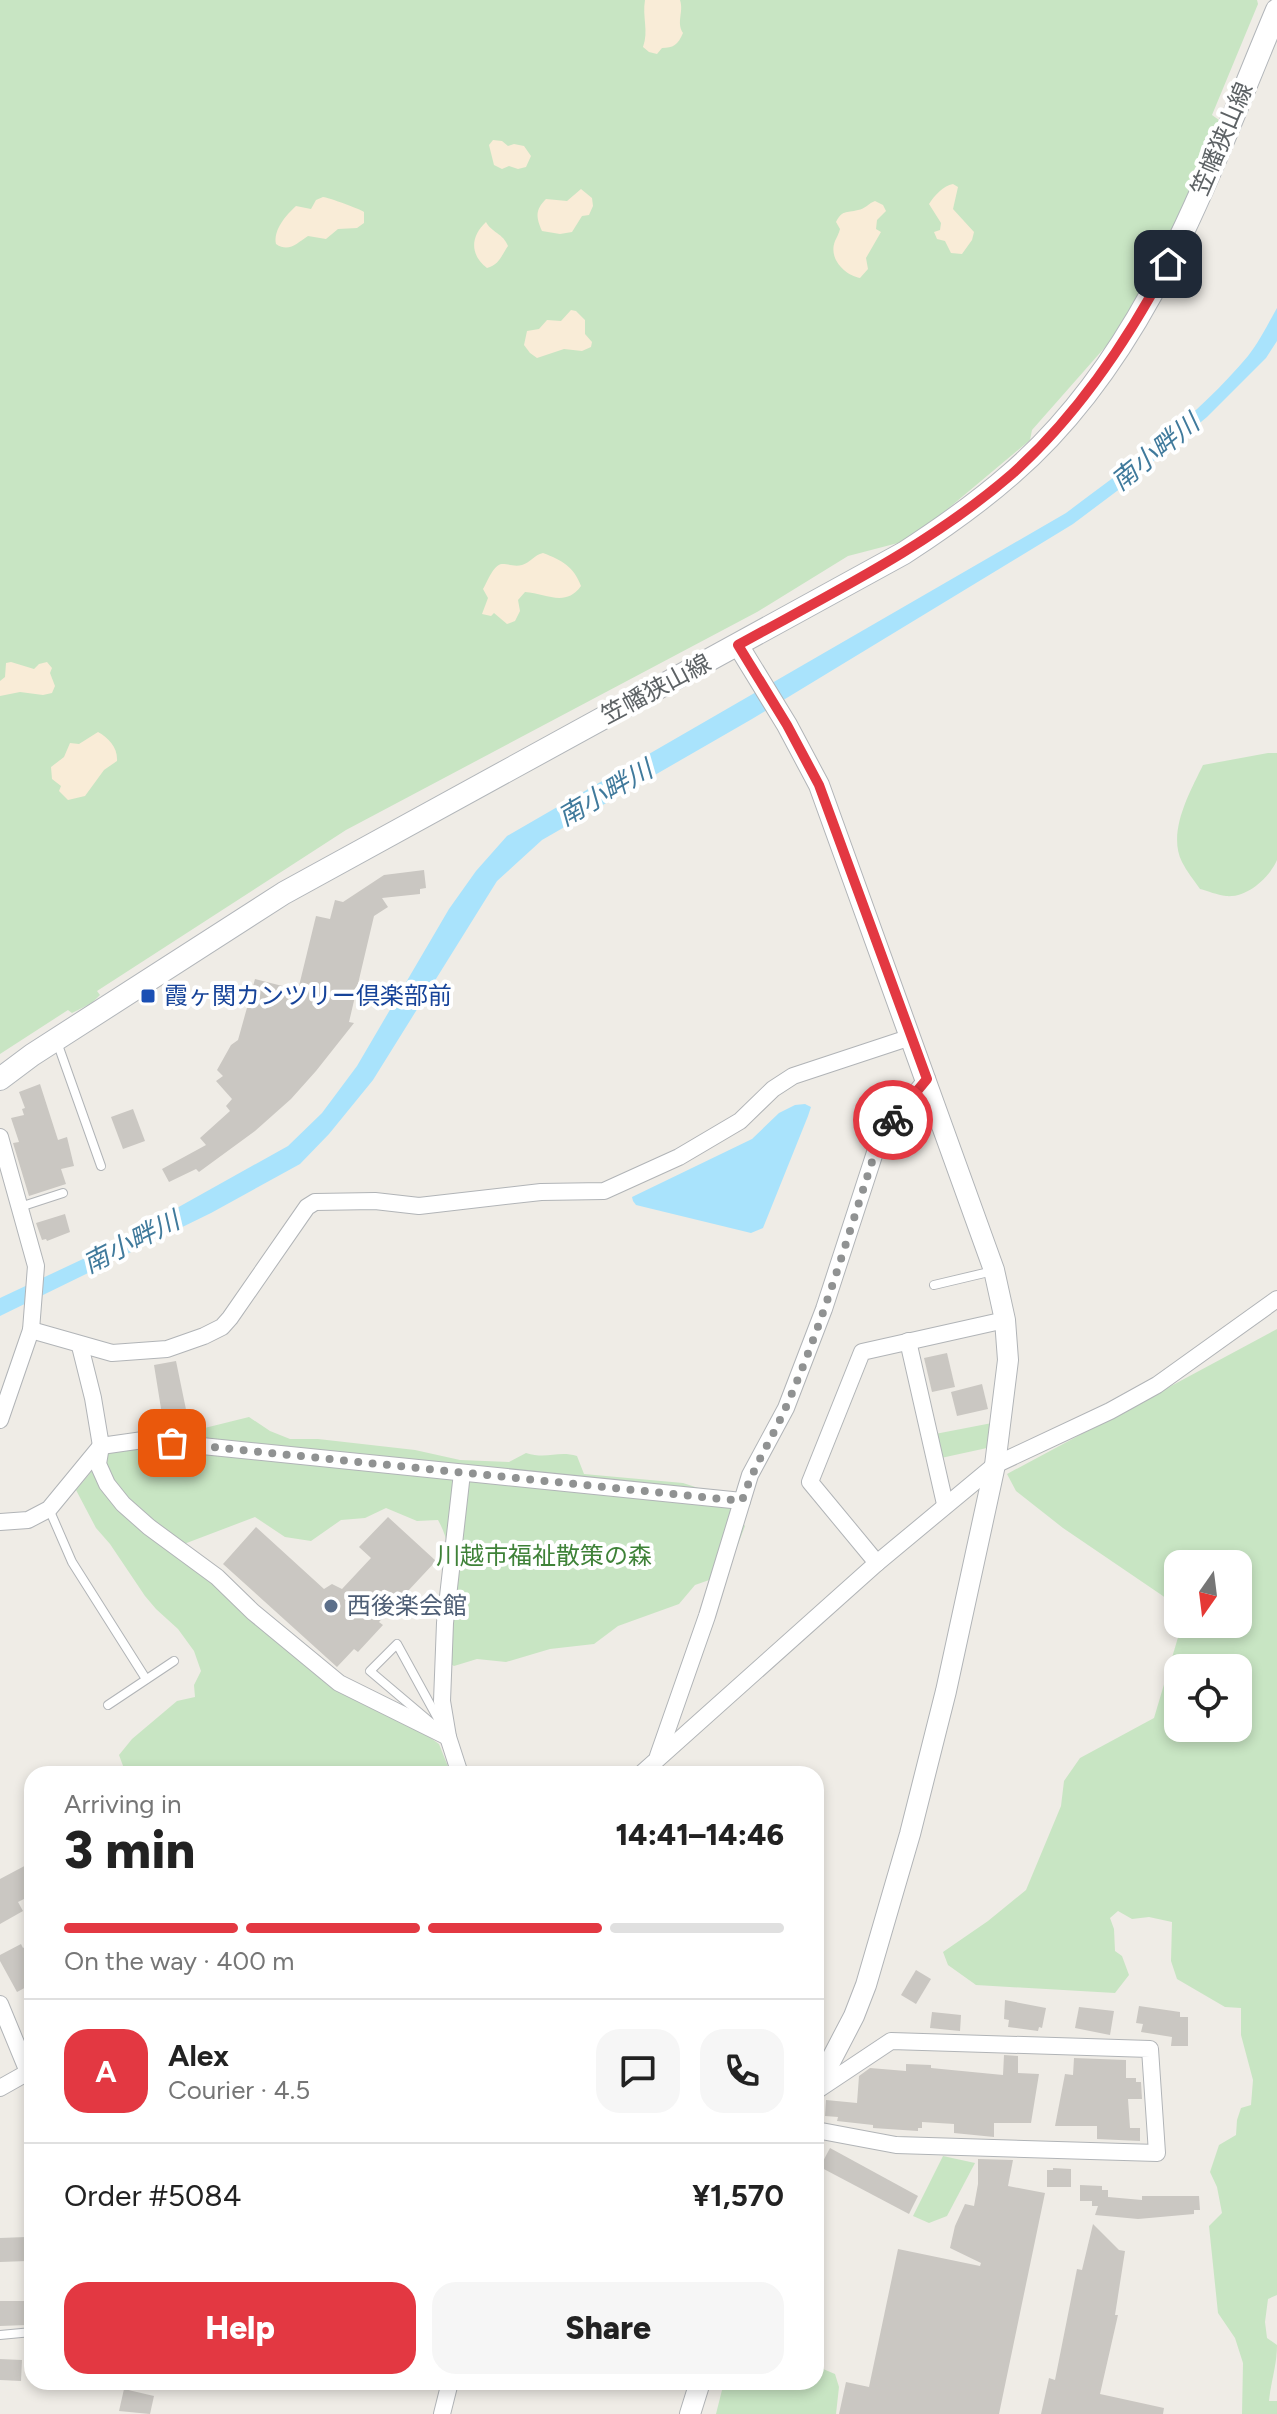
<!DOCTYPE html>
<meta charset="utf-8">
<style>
body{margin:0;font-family:Figtree,"Noto Sans JP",sans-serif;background:#f6f6f6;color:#222;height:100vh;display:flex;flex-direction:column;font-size:30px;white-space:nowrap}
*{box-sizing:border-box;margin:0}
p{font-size:26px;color:#767676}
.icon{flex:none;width:44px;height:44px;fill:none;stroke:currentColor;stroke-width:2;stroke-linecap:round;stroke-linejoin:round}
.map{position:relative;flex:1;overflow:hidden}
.sheet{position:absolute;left:24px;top:1766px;width:800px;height:624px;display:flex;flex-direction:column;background:#fff;border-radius:24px;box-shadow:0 4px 12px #0003}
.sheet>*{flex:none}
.needle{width:52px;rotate:194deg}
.controls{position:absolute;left:1164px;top:1550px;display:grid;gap:16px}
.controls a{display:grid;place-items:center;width:88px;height:88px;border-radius:16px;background:#fff;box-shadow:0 4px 12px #0003;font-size:40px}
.pin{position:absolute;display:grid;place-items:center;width:68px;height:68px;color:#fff;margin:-34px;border-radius:16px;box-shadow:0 4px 12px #0006}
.courier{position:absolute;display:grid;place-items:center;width:80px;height:80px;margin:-40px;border:6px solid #e33842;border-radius:50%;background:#fff;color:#222;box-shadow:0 2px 10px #0007}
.summary em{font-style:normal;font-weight:800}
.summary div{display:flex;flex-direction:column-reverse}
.summary{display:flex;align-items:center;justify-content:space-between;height:136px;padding:0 40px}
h1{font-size:52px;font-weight:800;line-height:60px}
.bar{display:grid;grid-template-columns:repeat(4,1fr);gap:12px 8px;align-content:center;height:96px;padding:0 40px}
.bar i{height:10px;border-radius:6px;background:#e0e0e0}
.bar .active{background:#e33842}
.bar p{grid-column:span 4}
.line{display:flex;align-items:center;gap:20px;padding:0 40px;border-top:2px solid #e0e0e0}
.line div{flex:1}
.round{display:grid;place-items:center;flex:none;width:84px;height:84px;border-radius:24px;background:#f6f6f6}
.button{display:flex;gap:16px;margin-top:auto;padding:16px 40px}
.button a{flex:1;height:92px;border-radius:24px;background:#e33842;color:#fff;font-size:32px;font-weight:800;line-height:92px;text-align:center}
.button a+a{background:#f6f6f6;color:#222}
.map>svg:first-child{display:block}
</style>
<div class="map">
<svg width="1277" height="2414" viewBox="0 0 1277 2414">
<rect width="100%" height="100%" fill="#efece6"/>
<g fill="#c8e5c3" fill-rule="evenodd">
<path d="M 0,0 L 1257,0 L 1258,4 L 1212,115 L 1219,120 L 1216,129 L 1175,227 L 1129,320 L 1032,430 L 1030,440 L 944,512 L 931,525 L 898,543 L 848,556 L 757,612 L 346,830 L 97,991 L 100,995 L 92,1003 L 72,1013 L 68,1010 L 0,1054 Z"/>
<path d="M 1268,753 L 1277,753 L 1277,860 C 1269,878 1247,898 1226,896 C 1217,895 1208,891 1200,889 C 1194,880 1187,872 1182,862 C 1167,832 1190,792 1203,765 Z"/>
<path d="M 1277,1329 L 1277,2295 L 1268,2299 L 1265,2322 L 1267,2338 L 1277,2345 C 1277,2365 1271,2381 1269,2401 L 1277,2401 L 1277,2414 L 1242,2414 L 1243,2363 L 1235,2338 L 1218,2313 L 1209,2226 L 1222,2213 L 1217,2187 L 1210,2172 L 1219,2145 L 1236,2135 L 1237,2120 L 1241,2108 L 1251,2105 L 1253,2080 L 1241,2035 L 1241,2008 L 1225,2007 L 1177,1979 L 1171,1961 L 1172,1922 L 1149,1917 L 1132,1919 L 1118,1911 L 1110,1918 L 1114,1929 L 1115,1951 L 1122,1956 L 1129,1975 L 1115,1993 L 976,1985 L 948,1965 L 943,1952 L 988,1921 L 1026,1890 L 1061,1806 L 1064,1781 L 1080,1758 L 1154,1718 L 1182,1624 L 1238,1624 L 1238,1564 L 1178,1564 L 1178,1610 L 1163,1596 L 1063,1528 L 1016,1491 L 1007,1474 ZM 1178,1668 L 1238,1668 L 1238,1728 L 1178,1728 Z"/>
<path d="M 249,1417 L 270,1431 L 290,1439 L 318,1439 L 415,1450 L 460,1460 L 509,1462 L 526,1453 C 548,1460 557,1450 577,1456 L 584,1474 L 683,1483 L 720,1495 L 745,1526 L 735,1552 L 712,1579 L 695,1585 L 679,1604 L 618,1626 L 594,1644 L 550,1649 L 506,1662 L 477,1659 L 454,1666 L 437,1656 C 446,1611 462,1563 438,1520 L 417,1521 L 386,1508 L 365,1518 L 341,1520 L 311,1541 L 285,1537 L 255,1517 L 184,1544 L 198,1572 L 439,1744 L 451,1774 L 126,1774 L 119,1755 L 132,1739 L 177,1701 L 195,1697 L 194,1685 L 201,1671 L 194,1651 L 178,1629 L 156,1609 L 145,1596 L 110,1544 L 96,1528 L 76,1490 L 108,1452 Z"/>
<path d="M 992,1423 L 987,1448 L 941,1458 L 935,1434 Z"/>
<path d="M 943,2156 L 975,2163 L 947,2216 L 929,2223 L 913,2216 Z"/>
<path d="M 816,2366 L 835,2374 L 839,2387 L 836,2414 L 716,2414 L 724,2382 L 816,2382 Z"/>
</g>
<g fill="#f9ecd7">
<path d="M 645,0 L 680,0 C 684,12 676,22 683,33 C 678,45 673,48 662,48 L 657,54 L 649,52 L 643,47 C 649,31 642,17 645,0 Z"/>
<path d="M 493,140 L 502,141 L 508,146 L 514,144 L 524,146 L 531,156 L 526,167 L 518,169 L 509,166 L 502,169 L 494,165 L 489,145 Z"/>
<path d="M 953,184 L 958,187 L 953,209 L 974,232 L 972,240 L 962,254 L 951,253 L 945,241 L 937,239 L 934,232 L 940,230 L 941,223 L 929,204 C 934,196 943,186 953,184 Z"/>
<path d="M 581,189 L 592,198 L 593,206 L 589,215 L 582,216 L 572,232 L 560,234 L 542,231 C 536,217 535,210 546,199 L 567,201 Z"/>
<path d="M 323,197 C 330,198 360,209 364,212 L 364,223 L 357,228 L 338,229 L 326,239 L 308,236 C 297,243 289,253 276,244 C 273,230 286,215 296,206 L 311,209 L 316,200 Z"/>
<path d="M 875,201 L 883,205 L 886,211 L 877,220 L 876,229 L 881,232 L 866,258 L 868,269 L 860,278 C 845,275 828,259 835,241 C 837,237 839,233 840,229 L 836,222 C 842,210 846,213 858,210 C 865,209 869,203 875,201 Z"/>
<path d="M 486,222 C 492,233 503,233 508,246 C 501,256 499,265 487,268 C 469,254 471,236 486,222 Z"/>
<path d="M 571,310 L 576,311 L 585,320 L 585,334 L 592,342 L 591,347 L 582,351 L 564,349 L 537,358 L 530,353 L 524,345 L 527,331 L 539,329 L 547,320 L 561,321 Z"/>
<path d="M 543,553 C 562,560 574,567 581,586 C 565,608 546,593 525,592 L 518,600 L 520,611 L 515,621 L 507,624 L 494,613 L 491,616 L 482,614 L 488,598 L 483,589 C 488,581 493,565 502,564 C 510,564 514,567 522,565 C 531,562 534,555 543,553 Z"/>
<path d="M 11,662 L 34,669 L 39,664 L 47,662 L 52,668 L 50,673 L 55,686 L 52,693 L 43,695 L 20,692 L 0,696 L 0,681 L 5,677 L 6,663 Z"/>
<path d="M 98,732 C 109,738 118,748 117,761 L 104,770 L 85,796 L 68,800 L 59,791 L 61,786 L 52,779 L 51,767 L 64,757 L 70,743 L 79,744 Z"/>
</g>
<g fill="#a9e3fc">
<path d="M 1277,308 L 1277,341 L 1266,358 L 1207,417 L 1125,485 L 1073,524 L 752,719 L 542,840 L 497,881 L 373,1080 L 329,1134 L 300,1164 L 211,1213 L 0,1316 L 0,1298 L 100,1251 L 288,1146 L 322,1113 L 357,1066 L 449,909 L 476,871 L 507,836 L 1066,513 C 1129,466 1197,417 1248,356 C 1259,342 1268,324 1277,308 Z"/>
<path d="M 805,1104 L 811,1107 L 808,1116 L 763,1228 L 751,1233 L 636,1205 L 633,1201 L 632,1197 L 752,1139 L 779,1113 L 795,1105 Z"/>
</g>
<g fill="#cac7c2">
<path d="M 424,870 L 426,888 L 420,889 L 420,894 L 382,898 L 388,907 L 374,916 L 349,1022 L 354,1023 L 316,1071 L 291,1099 L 255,1131 L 199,1172 L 196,1169 L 169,1182 L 162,1169 L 206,1145 L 200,1138 L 230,1111 L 226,1106 L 232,1099 L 216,1081 L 223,1076 L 217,1070 L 231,1045 L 238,1040 L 255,979 L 298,990 L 316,916 L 330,919 L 335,900 L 343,902 L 384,875 Z"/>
<path d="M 40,1084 L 58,1140 L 67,1137 L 74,1166 L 61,1169 L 66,1184 L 29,1196 L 13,1143 L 19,1142 L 11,1118 L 24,1115 L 22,1109 L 25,1108 L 19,1092 Z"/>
<path d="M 133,1109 L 145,1141 L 123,1149 L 111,1117 Z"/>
<path d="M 65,1214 L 70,1232 L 47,1241 L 46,1239 L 42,1240 L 36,1223 Z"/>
<path d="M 947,1353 L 955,1387 L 932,1392 L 924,1358 Z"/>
<path d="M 176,1361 L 189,1424 L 170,1430 L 169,1426 L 164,1427 L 154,1365 Z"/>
<path d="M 982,1384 L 988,1409 L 957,1416 L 951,1392 Z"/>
<path d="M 388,1517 L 436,1561 L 379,1622 L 383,1625 L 358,1652 L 354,1649 L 337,1667 L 223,1564 L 256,1527 L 324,1589 L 332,1584 L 342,1589 L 371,1558 L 359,1547 Z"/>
<path d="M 32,1862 L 32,1895 L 18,1902 L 23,1911 L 0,1924 L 0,1879 Z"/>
<path d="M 32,1943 L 32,1984 L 17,1992 L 0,1961 L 0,1955 L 21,1944 L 23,1948 Z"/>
<path d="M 916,1970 L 931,1979 L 916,2004 L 901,1995 Z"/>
<path d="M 1005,2000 L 1046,2008 L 1042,2028 L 1039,2027 L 1038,2031 L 1008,2027 L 1009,2020 L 1004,2019 Z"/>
<path d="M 1139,2006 L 1180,2012 L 1180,2017 L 1188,2017 L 1188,2046 L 1171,2046 L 1172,2037 L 1141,2032 L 1143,2024 L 1136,2023 Z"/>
<path d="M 1079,2007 L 1114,2011 L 1110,2035 L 1075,2028 Z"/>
<path d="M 932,2012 L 961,2015 L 960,2031 L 930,2028 Z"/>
<path d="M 1004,2055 L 1018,2056 L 1018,2073 L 1039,2074 L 1031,2123 L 994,2123 L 994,2137 L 954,2133 L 954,2124 L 922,2122 L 922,2128 L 918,2128 L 918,2131 L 873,2128 L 873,2125 L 837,2121 L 838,2117 L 825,2116 L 826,2100 L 857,2103 L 859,2076 L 870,2068 L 906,2071 L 906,2064 L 931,2065 L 931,2068 L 1003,2075 Z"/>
<path d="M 1074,2058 L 1126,2060 L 1126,2078 L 1136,2078 L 1136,2082 L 1141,2082 L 1142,2099 L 1128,2099 L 1130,2128 L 1140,2128 L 1140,2141 L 1097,2139 L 1097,2126 L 1055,2126 L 1065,2074 L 1073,2075 Z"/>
<path d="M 830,2148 L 918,2196 L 909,2214 L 820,2167 Z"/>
<path d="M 978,2159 L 1013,2160 L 1008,2186 L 1045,2193 L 999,2414 L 839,2414 L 846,2382 L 869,2387 L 898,2249 L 980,2266 L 981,2263 L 950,2248 L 955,2226 L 965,2204 L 974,2206 L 978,2184 Z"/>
<path d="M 1053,2168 L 1071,2169 L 1071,2187 L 1047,2187 L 1047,2170 L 1053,2170 Z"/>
<path d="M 1080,2185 L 1102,2186 L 1102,2190 L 1108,2190 L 1108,2197 L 1142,2200 L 1142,2196 L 1199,2196 L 1200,2210 L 1194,2210 L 1194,2214 L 1138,2219 L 1095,2215 L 1098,2206 L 1092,2206 L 1092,2201 L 1080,2201 Z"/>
<path d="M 1093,2224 L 1119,2250 L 1125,2251 L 1115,2315 L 1118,2315 L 1100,2394 L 1164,2408 L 1163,2414 L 1041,2414 L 1049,2378 L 1055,2380 L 1077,2269 L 1082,2270 Z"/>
<path d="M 26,2237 L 27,2261 L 0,2262 L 0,2238 Z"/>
<path d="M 0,2301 L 27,2301 L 27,2325 L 0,2326 Z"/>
<path d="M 0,2359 L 22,2360 L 21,2381 L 0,2380 Z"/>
<path d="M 124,2389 L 154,2396 L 150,2414 L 119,2411 Z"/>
</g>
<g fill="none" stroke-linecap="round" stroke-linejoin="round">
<defs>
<g id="service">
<path d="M 57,1042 L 101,1166"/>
<path d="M 20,1207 L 63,1193"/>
<path d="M 934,1285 L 993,1271"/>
<path d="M 49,1509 L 72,1562 L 146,1679"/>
<path d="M 397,1644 L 448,1737 L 370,1671 Z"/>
<path d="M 108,1705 L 174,1661"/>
<path d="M 0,2335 L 32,2332"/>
</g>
<g id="minor">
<path d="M 0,1137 L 36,1266 L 31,1330 L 0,1420"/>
<path d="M 31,1330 L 112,1353 L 167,1349 L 204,1336 L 222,1327 L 230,1318 L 307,1207 L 315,1202 L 375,1201 L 419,1206 L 541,1192 L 604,1191 L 679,1157 L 740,1121 L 773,1089 L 793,1076 L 911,1037"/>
<path d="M 908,1341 L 945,1504"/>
<path d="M 80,1346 L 93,1398 L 101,1446 L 143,1440 L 742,1501"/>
<path d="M 101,1446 L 98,1464 L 107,1484 L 123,1504 L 149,1527 L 217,1577 L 253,1612 L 339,1683 L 448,1737"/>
<path d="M 0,1522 L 28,1520 L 49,1509 L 100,1447"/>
<path d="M 877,1563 L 810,1482 L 862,1352 L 1005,1320"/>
<path d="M 658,1756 L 707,1616 L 750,1475 L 786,1408 L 824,1309 L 881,1134 L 927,1079"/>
<path d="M 460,1774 L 448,1737 L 442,1701 L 445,1623 L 462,1473"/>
<path d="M 641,1774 L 877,1563 L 995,1465 L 1110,1411 L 1157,1385 L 1277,1299"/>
<path d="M 0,2004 L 28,2072"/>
<path d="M 0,2088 L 32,2070"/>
<path d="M 816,2091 L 891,2041 L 1150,2049 L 1157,2153 L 896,2145 L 816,2130"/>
<path d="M 442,2414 L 450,2382"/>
</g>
<g id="tertiary">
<path d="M 738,645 L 787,725 L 819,785 L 994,1270 L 1005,1320 L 1008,1360 L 995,1465 L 946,1691 L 910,1834 L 866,1985 L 854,2016 L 816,2089"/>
<path d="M 690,2414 L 700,2382"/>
</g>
<path id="secondary" d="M 0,1079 L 32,1055 L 284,893 L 904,553 C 941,529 978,503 1011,474 C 1149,355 1208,173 1277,10"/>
</defs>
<use href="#service" stroke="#b1b4b7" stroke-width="10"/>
<use href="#minor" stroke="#b1b4b7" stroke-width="18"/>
<use href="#tertiary" stroke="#b1b4b7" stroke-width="22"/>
<use href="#secondary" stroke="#b2b6ba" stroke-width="24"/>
<use href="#service" stroke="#fff" stroke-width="8"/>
<use href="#minor" stroke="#fff" stroke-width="16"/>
<use href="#tertiary" stroke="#fff" stroke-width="20"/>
<use href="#secondary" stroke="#fff" stroke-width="22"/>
</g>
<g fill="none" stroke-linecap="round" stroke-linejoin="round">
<path stroke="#909292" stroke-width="8" stroke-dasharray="0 14.4" d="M 172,1443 L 742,1501 C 753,1467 772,1439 786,1407 C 825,1319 851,1225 881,1134 L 893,1120"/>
<path stroke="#e33842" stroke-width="10" d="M 893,1120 L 927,1079 L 819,785 L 787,725 L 738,645 C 832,593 930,545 1012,474 C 1077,416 1128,340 1168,264"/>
</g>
<rect fill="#1a4fb4" stroke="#fff" stroke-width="3" x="140" y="988" width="16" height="16" rx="4"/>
<circle fill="#5c6f8a" stroke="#fff" stroke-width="3" cx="331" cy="1606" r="8"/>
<g text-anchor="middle" stroke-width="8" stroke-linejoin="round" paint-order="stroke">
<g font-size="24" fill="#5d6265" stroke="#fff">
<text transform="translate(1222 139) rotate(-67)" y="8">笠幡狭山線</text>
<text transform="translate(656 689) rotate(-28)" y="8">笠幡狭山線</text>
</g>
<g font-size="24" fill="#164399" stroke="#fff" text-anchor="start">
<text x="164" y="1004">霞ヶ関カンツリー倶楽部前</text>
</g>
<g font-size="24" fill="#3f8238" stroke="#fff">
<text x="544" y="1564">川越市福祉散策の森</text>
</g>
<g font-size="24" fill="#4e5e75" stroke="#fff" text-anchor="start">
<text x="347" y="1614">西後楽会館</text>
</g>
<g font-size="26" font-style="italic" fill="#407a9c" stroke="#fff">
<text transform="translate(1155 452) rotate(-39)" y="9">南小畔川</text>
<text transform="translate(605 793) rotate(-30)" y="9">南小畔川</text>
<text transform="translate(131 1242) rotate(-27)" y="9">南小畔川</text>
</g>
</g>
</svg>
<div class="controls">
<a><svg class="needle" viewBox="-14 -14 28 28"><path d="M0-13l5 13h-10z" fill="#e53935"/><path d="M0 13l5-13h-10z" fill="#767676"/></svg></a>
<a><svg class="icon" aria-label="locate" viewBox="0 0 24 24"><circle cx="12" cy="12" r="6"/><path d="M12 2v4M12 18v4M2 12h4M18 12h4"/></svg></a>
</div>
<div class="pin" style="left:172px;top:1443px;background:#ea580c"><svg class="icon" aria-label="bag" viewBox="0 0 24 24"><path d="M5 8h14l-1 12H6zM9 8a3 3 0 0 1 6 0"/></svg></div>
<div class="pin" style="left:1168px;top:264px;background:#1f2937"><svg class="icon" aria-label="home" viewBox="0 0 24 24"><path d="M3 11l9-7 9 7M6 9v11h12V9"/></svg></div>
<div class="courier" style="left:893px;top:1120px"><svg class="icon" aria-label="bike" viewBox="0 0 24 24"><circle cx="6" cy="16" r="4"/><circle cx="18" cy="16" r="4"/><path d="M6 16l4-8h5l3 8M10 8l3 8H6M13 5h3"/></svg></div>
<section class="sheet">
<div class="summary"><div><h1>3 min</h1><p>Arriving in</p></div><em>14:41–14:46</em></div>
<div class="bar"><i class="active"></i><i class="active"></i><i class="active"></i><i></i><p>On the way · 400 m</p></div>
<div class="line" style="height:144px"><b class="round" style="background:#e33842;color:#fff">A</b><div><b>Alex</b><p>Courier · 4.5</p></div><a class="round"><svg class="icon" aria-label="chat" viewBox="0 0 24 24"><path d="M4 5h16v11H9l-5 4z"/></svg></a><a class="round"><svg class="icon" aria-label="phone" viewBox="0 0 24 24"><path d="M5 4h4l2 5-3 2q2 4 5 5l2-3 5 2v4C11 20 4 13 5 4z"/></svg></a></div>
<div class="line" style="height:104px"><div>Order #5084</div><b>¥1,570</b></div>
<div class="button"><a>Help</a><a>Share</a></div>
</section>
</div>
